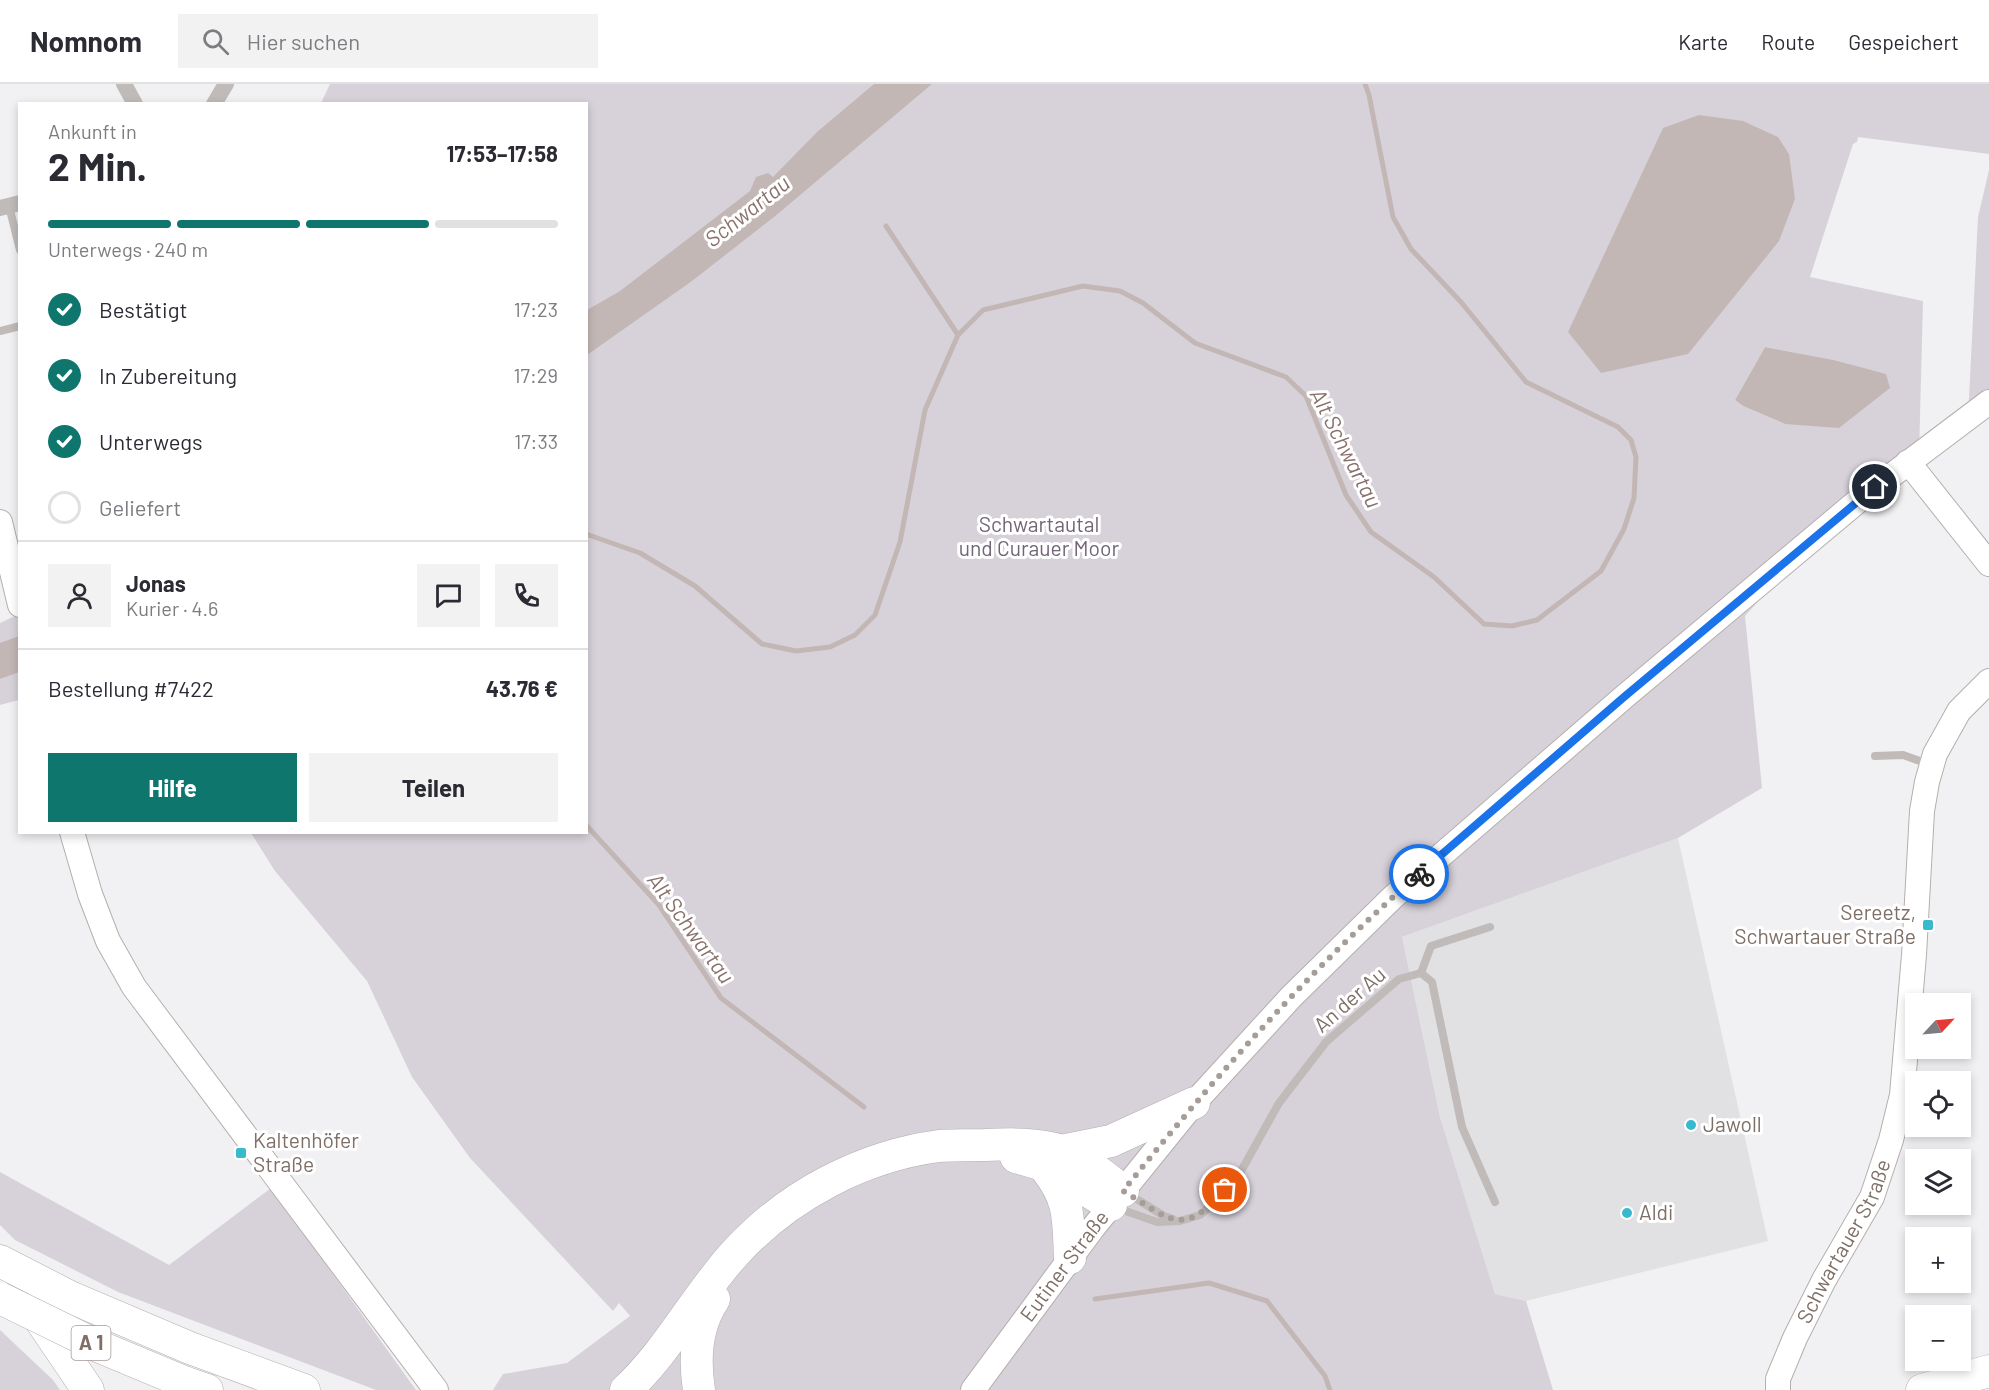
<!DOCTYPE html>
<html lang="de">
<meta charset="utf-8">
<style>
body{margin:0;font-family:Barlow,sans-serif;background:#f2f2f3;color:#2b2b33;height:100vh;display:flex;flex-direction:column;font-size:22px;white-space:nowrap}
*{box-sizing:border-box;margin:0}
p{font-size:20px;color:#7c7c81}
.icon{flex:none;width:33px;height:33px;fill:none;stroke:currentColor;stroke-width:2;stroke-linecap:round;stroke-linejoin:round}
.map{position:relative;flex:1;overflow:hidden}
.sheet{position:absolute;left:18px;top:18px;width:570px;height:732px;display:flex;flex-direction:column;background:#fff;border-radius:0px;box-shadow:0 3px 9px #0003}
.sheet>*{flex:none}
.needle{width:39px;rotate:64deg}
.tools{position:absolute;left:1905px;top:909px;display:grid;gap:12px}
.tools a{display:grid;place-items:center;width:66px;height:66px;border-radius:0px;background:#fff;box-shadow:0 3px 9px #0003;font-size:30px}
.pin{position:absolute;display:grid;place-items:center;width:51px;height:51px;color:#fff;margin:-26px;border:3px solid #fff;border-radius:50%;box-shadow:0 2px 6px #0007}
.courier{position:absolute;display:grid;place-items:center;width:60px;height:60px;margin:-30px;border:4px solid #1a73e8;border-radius:50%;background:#fff;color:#222;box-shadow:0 2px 8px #0007}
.summary em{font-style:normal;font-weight:700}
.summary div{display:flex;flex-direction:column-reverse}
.summary{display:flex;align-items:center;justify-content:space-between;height:102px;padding:0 30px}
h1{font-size:39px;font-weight:700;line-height:45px}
.bar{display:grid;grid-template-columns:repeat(4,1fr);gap:9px 6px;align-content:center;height:72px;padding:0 30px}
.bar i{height:8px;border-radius:4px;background:#e1e1e2}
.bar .on{background:#0f766e}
.bar p{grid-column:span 4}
.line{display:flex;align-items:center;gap:15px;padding:0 30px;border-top:2px solid #e1e1e2}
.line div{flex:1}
.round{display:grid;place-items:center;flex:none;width:63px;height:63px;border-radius:0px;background:#f2f2f3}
ol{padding:0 30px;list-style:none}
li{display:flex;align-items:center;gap:18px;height:66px}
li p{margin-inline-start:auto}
li .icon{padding:6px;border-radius:50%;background:#0f766e;color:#fff;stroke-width:4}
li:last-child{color:#7c7c81}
li i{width:33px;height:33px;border:3px solid #e1e1e2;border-radius:50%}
.button{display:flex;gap:12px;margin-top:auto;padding:12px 30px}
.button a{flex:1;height:69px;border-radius:0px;background:#0f766e;color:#fff;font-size:24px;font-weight:700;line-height:69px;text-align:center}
.button a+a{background:#f2f2f3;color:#2b2b33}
header{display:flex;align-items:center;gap:36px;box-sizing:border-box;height:84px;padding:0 30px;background:#fff;border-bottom:2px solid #e1e1e2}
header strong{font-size:28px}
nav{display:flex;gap:33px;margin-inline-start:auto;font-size:21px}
.search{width:420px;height:54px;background:#f2f2f3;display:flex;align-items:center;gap:15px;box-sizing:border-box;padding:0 21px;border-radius:0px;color:#7c7c81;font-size:22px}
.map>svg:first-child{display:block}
</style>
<header>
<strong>Nomnom</strong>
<div class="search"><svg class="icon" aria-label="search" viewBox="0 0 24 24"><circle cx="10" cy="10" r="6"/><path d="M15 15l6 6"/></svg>Hier suchen</div>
<nav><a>Karte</a><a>Route</a><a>Gespeichert</a></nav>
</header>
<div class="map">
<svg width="1989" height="1306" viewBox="0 0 1989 1306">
<rect width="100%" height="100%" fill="#f1f1f4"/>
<path fill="#e1e0e2" d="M 1678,754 L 1768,1157 L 1526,1217 L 1495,1210 L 1440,1033 L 1402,853 Z"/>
<g fill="#d7d2da" fill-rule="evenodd">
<path d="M 330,0 L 1989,0 L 1989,70 L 1858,53 L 1857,58 L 1853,60 L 1810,193 L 1923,217 L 1919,372 L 1761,514 L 1745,532 L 1762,704 L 1678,754 L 1402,853 L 1440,1033 L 1495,1210 L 1526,1217 L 1553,1306 L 493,1306 L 503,1290 L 567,1279 L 630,1232 L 619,1219 L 613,1227 L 470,1074 L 412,993 L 367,897 L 275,787 L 251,749 L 586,748 L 586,20 L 321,19 ZM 1765,263 L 1834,276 L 1886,291 L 1785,340 L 1743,322 L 1735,316 Z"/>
<path d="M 1989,86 L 1989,318 L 1968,334 L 1978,133 Z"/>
<path d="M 19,530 L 19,616 L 0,621 L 0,539 Z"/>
<path d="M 0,1088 L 169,1181 L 271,1104 L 416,1306 L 376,1306 L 118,1208 L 15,1156 L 0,1141 Z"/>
<path d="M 0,1246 L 53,1296 L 60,1306 L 0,1306 Z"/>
</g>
<g fill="#c3b7b5">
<path d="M 874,0 L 932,0 L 774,133 L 692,197 L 587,271 L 587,226 L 620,207 L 750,107 L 756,93 L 768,89 L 773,93 L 817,48 Z"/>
<path d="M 1699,31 L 1743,37 L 1778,53 L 1789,70 L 1795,115 L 1779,157 L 1688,270 L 1601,289 L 1568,248 L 1663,44 Z"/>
<path d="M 1765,263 L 1834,276 L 1886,290 L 1890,304 L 1839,344 L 1785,340 L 1743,322 L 1735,316 Z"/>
<path d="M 19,552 L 19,588 L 0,595 L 0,559 Z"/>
</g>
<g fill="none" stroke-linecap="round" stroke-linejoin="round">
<g stroke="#c3b7b5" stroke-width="5">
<path d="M 886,142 L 958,251"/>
<path d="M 586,450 L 640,469 L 695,502 L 762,560 L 796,567 L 830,563 L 855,551 L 875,531 L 900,458 L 925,326 L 958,251 L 983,226 L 1083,202 L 1120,207 L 1143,219 L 1195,259 L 1286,293 L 1306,312 L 1346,411 L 1371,448 L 1434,493 L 1484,540 L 1512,542 L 1537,536 L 1601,487 L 1624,445 L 1634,414 L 1636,373 L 1631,356 L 1618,343 L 1526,298 L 1461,218 L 1411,165 L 1393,133 L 1369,11 L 1365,0"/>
<path d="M 586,741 L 659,821 L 721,914 L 864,1023"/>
<path d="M 1095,1215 L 1209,1199 L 1267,1217 L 1325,1292 L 1330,1306"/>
</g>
<defs>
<g id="secondary">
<path d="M 1908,378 L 1989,480"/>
<path d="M 0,438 L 20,521"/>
<path d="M 72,748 L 90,810 L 108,857 L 134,903 L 436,1306"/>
<path id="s1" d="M 973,1306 L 1092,1145 L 1194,1019 L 1291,913 L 1393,813 L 1624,613 L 1859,416 L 1989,318"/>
<path id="s2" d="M 1778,1306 L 1778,1295 L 1795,1254 L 1824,1196 L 1872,1113 L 1891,1056 L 1902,1011 L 1914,871 L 1922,727 L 1927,698 L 1935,670 L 1959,627 L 1989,597"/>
</g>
<g id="highway">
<path d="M 1061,1067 L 1111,1057 L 1194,1019"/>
<path d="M 1016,1073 L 1044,1081 L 1111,1121"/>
<path d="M 1046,1085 C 1071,1117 1068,1135 1070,1174"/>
<path d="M 0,1177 L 70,1213 L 190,1264 L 304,1306"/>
<path d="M 33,1225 L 88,1306"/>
<path d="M 184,1298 L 207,1306"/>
<path d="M 626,1306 C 670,1265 696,1211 737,1167 C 789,1111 863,1072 939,1062 C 954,1061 970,1061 985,1061 C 1009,1060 1039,1059 1062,1067 C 1085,1075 1103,1092 1123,1107"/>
<path d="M 699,1306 C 694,1274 696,1242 714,1215"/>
<path d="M 1922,1306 L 1989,1287"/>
</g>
</defs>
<use href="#secondary" stroke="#b5afac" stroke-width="26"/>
<use href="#highway" stroke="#b3afad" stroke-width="33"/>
<g stroke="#c0bbb9" stroke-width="8">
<path d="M 9,122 L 20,166"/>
<path d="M 0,247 L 20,242"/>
<path d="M 1875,672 L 1903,671 L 1931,681"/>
<path d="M 1421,889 L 1431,862 L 1490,843"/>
<path d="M 1127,1109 L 1164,1132 L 1173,1135"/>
<path d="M 1117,1124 L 1157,1138 L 1180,1137 L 1200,1131 L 1216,1117 L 1240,1089 L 1279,1019 L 1326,958 L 1399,895 L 1421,889 L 1432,898 L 1462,1043 L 1495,1118"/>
</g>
<g stroke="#c0bbb9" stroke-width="16">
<path d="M 124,0 L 135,20"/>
<path d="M 214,20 L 226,0"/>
<path d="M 0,124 L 20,119"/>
</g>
<use href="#secondary" stroke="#fff" stroke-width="24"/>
<use href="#highway" stroke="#fff" stroke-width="32"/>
<defs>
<path id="highway-bridge" d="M 0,1214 L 100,1263 L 184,1298"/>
</defs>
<use href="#highway-bridge" stroke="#b3afad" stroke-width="33" stroke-linecap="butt"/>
<use href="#highway-bridge" stroke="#fff" stroke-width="32"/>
</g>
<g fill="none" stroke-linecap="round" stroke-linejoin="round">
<path stroke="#a69c98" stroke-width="6" stroke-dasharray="0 10.8" d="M 1225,1106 C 1181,1155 1171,1135 1123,1107 C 1213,995 1310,885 1419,790"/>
<path stroke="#1a73e8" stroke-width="8" d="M 1419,790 L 1624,613 L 1875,403"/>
</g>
<g fill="#38b9cd" stroke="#fff" stroke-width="2">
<rect x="1922" y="835" width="12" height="12" rx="3"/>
<circle cx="1691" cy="1041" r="6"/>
<rect x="235" y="1063" width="12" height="12" rx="3"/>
<circle cx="1627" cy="1129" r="6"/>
</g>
<g text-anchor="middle" stroke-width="6" stroke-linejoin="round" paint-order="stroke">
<rect fill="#fff" stroke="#a59a95" stroke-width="1.5" x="71.5" y="1242" width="39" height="34" rx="4.5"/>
<g font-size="20" font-weight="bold" fill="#7e6f67">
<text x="91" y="1266">A 1</text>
</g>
<g font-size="21" fill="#716576" stroke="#fff">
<text x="1039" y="448">Schwartautal<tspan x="1039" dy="24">und Curauer Moor</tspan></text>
</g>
<g font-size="21" fill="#7e6f67" stroke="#fff" text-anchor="start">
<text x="1916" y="836" text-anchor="end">Sereetz,<tspan x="1916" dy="24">Schwartauer Straße</tspan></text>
<text x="1703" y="1048">Jawoll</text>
<text x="253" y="1064">Kaltenhöfer<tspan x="253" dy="24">Straße</tspan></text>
<text x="1639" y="1136">Aldi</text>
</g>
<g font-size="21" fill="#7e6f67" stroke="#fff">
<text transform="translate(1350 916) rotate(-41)" y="7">An der Au</text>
<text dy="7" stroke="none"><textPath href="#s2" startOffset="164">Schwartauer Straße</textPath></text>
<text dy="7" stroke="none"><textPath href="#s1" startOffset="154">Eutiner Straße</textPath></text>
</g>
<g font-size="22" font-style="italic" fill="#89716d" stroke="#fff">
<text transform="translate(747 127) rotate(-38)" y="8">Schwartau</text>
<text transform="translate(1346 364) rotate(63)" y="8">Alt Schwartau</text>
<text transform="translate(691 844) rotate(54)" y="8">Alt Schwartau</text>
</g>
</g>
</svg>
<div class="tools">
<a><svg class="needle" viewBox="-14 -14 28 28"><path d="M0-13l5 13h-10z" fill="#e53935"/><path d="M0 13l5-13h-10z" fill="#7c7c81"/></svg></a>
<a><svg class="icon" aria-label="locate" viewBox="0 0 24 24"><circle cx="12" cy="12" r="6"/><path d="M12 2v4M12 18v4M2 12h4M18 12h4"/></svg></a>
<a><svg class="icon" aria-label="layers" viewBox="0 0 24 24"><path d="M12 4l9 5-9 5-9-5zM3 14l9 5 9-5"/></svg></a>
<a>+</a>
<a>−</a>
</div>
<div class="pin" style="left:1225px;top:1106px;background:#ea580c"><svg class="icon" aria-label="bag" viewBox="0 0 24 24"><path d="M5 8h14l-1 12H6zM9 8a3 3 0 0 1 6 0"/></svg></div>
<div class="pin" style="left:1875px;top:403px;background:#1f2937"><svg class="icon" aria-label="home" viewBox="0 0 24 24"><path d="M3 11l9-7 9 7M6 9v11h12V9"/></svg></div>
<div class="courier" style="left:1419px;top:790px"><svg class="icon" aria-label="bike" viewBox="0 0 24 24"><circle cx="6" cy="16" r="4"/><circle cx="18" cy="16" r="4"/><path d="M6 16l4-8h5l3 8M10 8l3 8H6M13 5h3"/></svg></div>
<section class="sheet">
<div class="summary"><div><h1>2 Min.</h1><p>Ankunft in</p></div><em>17:53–17:58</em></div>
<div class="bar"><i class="on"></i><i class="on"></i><i class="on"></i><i></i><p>Unterwegs · 240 m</p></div>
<ol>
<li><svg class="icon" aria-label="check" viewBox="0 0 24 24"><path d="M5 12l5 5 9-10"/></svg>Bestätigt<p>17:23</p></li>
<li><svg class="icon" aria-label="check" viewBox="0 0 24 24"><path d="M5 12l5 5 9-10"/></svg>In Zubereitung<p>17:29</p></li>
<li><svg class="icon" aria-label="check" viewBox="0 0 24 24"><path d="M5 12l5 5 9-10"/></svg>Unterwegs<p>17:33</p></li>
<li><i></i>Geliefert</li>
</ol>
<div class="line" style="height:108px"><a class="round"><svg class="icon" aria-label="person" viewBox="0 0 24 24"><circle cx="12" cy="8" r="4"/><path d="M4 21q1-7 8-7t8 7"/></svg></a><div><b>Jonas</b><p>Kurier · 4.6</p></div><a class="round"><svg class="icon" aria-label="chat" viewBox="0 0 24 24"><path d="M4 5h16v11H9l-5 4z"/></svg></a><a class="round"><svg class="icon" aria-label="phone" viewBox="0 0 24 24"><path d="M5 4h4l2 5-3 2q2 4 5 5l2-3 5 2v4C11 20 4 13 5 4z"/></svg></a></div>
<div class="line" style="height:78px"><div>Bestellung #7422</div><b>43.76 €</b></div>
<div class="button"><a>Hilfe</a><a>Teilen</a></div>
</section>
</div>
